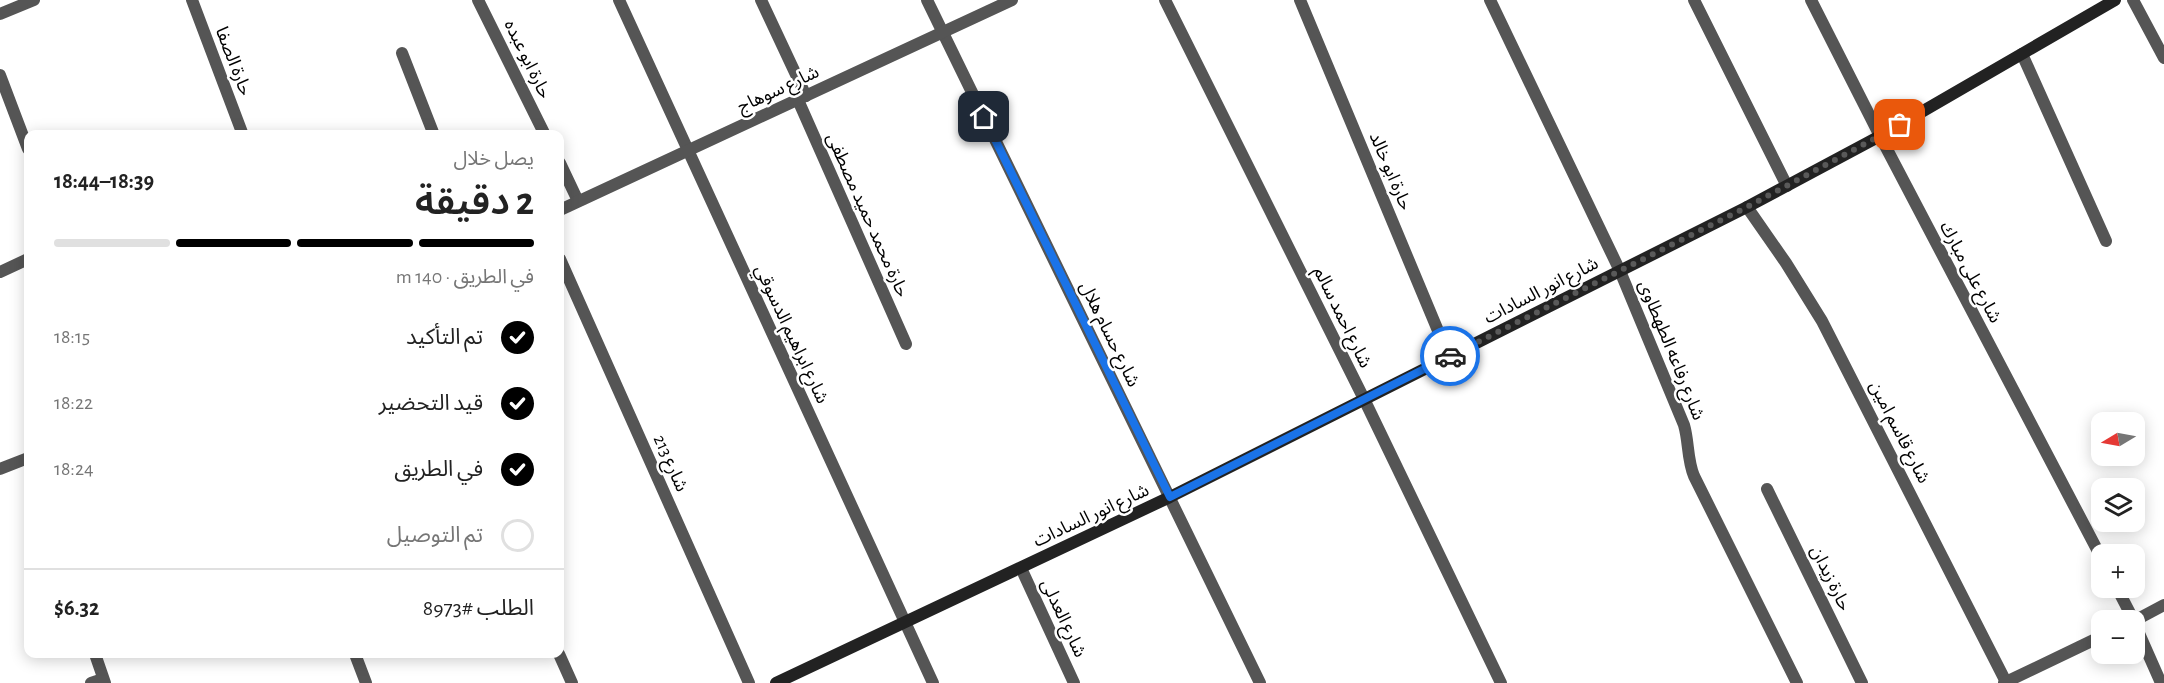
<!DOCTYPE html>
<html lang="ar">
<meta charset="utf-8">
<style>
body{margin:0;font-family:"Alegreya Sans","Noto Sans Arabic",sans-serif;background:#f6f6f6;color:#222;direction:rtl;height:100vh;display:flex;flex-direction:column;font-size:22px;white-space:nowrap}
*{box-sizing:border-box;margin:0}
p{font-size:20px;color:#767676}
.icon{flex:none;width:33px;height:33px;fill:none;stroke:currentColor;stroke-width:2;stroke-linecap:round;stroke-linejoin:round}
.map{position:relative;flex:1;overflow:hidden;direction:ltr}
.panel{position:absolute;left:24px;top:130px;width:540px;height:528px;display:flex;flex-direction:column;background:#fff;border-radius:12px;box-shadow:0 3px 15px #0003;direction:rtl}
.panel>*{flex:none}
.needle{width:39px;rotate:260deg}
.controls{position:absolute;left:2091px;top:412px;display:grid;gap:12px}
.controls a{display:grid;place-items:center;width:54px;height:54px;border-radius:12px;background:#fff;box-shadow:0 3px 15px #0003;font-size:30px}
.pin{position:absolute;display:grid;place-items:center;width:51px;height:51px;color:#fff;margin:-26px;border-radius:12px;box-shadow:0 3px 9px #0006}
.courier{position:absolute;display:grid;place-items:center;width:60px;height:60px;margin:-30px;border:4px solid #1a73e8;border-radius:50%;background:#fff;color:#222;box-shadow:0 2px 8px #0007}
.headline em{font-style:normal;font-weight:600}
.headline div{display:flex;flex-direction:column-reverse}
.headline{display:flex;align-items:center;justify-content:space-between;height:102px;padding:0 30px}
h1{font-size:39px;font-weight:600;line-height:45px}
.bar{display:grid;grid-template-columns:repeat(4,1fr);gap:9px 6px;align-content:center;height:72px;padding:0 30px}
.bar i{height:8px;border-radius:4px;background:#e0e0e0}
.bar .active{background:#000}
.bar p{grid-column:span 4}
.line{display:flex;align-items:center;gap:15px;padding:0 30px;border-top:2px solid #e0e0e0}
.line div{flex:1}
ol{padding:0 30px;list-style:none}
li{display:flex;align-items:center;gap:18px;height:66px}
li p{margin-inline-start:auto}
li .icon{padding:6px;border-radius:50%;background:#000;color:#fff;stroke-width:4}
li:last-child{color:#767676}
li i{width:33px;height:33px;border:3px solid #e0e0e0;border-radius:50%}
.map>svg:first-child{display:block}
</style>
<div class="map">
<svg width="2164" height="683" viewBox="0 0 2164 683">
<rect width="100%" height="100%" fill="#fff"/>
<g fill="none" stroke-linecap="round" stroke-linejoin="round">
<path stroke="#555" stroke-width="12" d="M 91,683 L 103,679"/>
<g stroke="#555" stroke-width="12">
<path d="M 192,0 L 243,135"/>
<path d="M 478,0 L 545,135"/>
<path d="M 619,0 L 933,683"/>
<path d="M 761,0 L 806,96"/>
<path d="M 927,0 L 1260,683"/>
<path d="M 1165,0 L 1364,399 L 1501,683"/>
<path d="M 1300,0 L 1449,357"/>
<path d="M 1490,0 L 1620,271 L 1684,425 C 1689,442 1687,459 1694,476 L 1797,683"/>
<path d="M 1694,0 L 1787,186"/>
<path d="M 1811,0 L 1880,136 L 2102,559"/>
<path d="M 2133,0 L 2164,58"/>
<path d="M 0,14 L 34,0"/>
<path d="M 402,53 L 434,135"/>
<path d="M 2022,54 L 2106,241"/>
<path d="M 0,75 L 28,149"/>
<path d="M 798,100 L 906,344"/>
<path d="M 560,163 L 578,201"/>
<path d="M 1747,207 L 1786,263 L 1822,321 L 2006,682"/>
<path d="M 560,210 L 1012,0"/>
<path d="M 560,259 L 749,683"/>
<path d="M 0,272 L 28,259"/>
<path d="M 0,469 L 28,458"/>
<path d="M 1767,489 L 1862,683"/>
<path d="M 1021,568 L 1074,683"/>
<path d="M 2117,588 L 2134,621"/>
<path d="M 2134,621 L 2164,605"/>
<path d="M 2134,622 L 2161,683"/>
<path d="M 95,654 L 105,683"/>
<path d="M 355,654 L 366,683"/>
<path d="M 559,654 L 572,683"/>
<path d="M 2004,683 L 2102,636"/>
</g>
<path stroke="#222" stroke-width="12" d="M 776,683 L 1170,497 L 1747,207 L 1880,136 L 2115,0"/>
</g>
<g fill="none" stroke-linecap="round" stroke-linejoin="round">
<path stroke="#595959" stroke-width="6" stroke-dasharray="0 10.8" d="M 1450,356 L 1747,207 L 1900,125"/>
<path stroke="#1a73e8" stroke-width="8" d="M 984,117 L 1170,497 L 1450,356"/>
</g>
<g text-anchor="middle" stroke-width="5" stroke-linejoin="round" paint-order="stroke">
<g font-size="18" fill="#000" stroke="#fff">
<text transform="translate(528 59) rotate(64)" y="6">حارة ابو عبده</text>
<text transform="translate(234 61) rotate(69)" y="6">حارة الصفا</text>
<text transform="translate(778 89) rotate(-25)" y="6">شارع سوهاج</text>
<text transform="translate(1391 171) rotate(67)" y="6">حارة ابو خالد</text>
<text transform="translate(868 215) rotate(66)" y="6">حارة محمد حميد مصطفى</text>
<text transform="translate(1971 272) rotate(62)" y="6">شارع على مبارك</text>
<text transform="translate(1541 290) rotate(-27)" y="6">شارع انور السادات</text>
<text transform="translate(1343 317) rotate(64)" y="6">شارع احمد سالم</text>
<text transform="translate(792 334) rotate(65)" y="6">شارع ابراهيم الدسوقي</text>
<text transform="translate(1110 334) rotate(64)" y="6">شارع حسام هلال</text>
<text transform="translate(1672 350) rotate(68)" y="6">شارع رفاعه الطهطاوى</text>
<text transform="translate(1900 432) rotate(63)" y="6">شارع قاسم امين</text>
<text transform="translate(671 463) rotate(66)" y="6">شارع 213</text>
<text transform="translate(1091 515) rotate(-25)" y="6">شارع انور السادات</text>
<text transform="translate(1831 578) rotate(64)" y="6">حارة زيدان</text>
<text transform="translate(1064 618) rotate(65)" y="6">شارع العدلى</text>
</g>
</g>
</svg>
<div class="controls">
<a><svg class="needle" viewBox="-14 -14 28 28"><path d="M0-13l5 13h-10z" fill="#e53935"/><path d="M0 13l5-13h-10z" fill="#767676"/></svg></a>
<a><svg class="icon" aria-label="layers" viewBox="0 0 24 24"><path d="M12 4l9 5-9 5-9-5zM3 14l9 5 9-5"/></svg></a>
<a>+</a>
<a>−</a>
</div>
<div class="pin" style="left:1900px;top:125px;background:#ea580c"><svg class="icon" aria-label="bag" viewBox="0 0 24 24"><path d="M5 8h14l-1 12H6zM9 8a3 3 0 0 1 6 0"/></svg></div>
<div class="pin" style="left:984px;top:117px;background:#1f2937"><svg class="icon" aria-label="home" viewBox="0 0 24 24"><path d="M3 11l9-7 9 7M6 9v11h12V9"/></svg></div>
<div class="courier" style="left:1450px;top:356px"><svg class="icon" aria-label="car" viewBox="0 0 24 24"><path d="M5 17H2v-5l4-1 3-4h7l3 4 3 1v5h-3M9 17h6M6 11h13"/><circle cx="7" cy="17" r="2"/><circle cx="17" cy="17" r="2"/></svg></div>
<section class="panel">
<div class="headline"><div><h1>2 دقيقة</h1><p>يصل خلال</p></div><em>18:39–18:44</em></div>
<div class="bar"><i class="active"></i><i class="active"></i><i class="active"></i><i></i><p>في الطريق · 140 m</p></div>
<ol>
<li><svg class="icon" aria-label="check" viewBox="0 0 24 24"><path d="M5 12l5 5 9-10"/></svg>تم التأكيد<p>18:15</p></li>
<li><svg class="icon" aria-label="check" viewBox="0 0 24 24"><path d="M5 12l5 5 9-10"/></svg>قيد التحضير<p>18:22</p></li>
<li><svg class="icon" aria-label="check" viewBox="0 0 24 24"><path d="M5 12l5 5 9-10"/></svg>في الطريق<p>18:24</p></li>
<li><i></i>تم التوصيل</li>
</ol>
<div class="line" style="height:78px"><div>الطلب #8973</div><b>$6.32</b></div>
</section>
</div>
